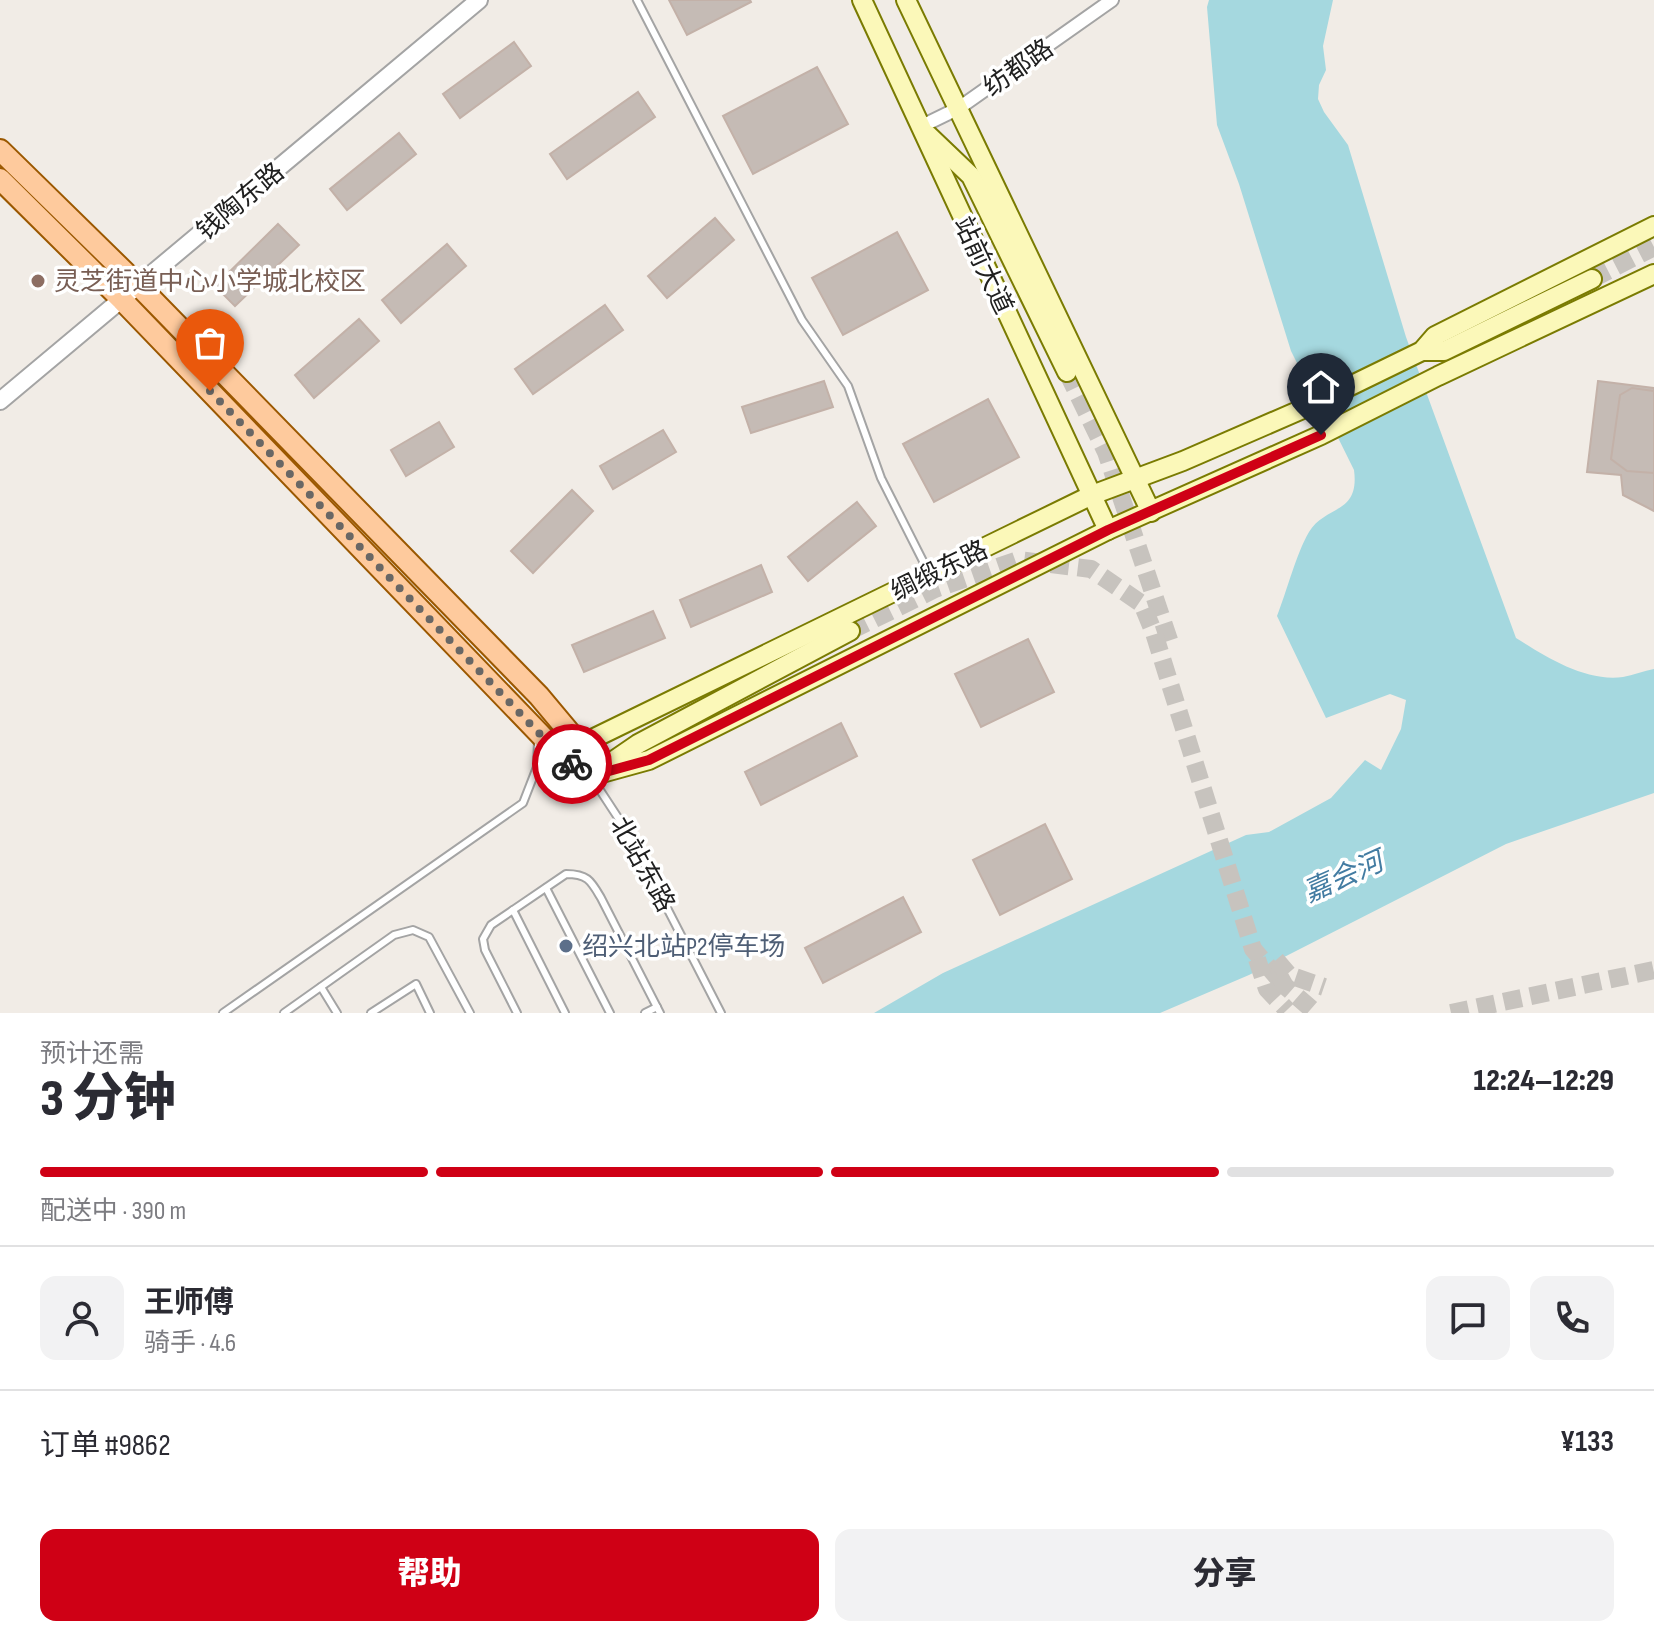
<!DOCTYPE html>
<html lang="zh">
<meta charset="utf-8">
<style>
body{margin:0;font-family:"Sofia Sans Condensed","Noto Sans SC",sans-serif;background:#f2f2f3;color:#2b2b33;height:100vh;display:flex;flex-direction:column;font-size:30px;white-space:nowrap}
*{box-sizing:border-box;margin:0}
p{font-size:26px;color:#7c7c81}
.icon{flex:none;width:44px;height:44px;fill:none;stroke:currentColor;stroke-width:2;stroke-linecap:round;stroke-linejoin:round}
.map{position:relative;height:1013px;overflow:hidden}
.panel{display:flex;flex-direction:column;background:#fff;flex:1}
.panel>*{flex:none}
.pin{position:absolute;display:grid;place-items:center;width:68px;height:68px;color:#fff;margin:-82px -34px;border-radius:50% 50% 50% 0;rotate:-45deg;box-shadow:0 0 8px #0007}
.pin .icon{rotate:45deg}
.courier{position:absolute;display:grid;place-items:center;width:80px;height:80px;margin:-40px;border:6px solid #cf0015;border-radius:50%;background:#fff;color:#222;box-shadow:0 2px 10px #0007}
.summary em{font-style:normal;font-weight:800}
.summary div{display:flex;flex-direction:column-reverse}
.summary{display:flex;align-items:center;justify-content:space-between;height:136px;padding:0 40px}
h1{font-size:52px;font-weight:800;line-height:60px}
.bar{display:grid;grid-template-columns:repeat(4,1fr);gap:12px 8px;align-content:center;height:96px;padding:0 40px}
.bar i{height:10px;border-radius:6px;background:#e1e1e2}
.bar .current{background:#cf0015}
.bar p{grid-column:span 4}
.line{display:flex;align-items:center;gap:20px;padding:0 40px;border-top:2px solid #e1e1e2}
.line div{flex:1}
.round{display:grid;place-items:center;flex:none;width:84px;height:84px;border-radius:16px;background:#f2f2f3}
.cta{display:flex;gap:16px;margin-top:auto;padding:16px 40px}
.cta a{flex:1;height:92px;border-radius:16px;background:#cf0015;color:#fff;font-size:32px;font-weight:800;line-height:92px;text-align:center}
.cta a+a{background:#f2f2f3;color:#2b2b33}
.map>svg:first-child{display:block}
</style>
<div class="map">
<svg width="1654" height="1013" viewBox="0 0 1654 1013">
<rect width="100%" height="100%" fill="#f1ece6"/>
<path fill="#a5d8df" d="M 1209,0 L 1333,0 L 1323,46 L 1326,70 L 1319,85 L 1318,99 L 1324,112 L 1348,145 L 1406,337 L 1516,638 C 1546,657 1585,682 1623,677 C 1633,675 1644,671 1654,669 L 1654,793 L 1506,844 L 1249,975 L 1160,1013 L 874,1013 L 943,973 L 1246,835 L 1269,832 L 1331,798 L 1365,760 L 1381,770 L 1401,729 L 1406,700 L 1390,694 L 1326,718 L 1277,616 C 1287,591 1296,554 1309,532 C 1325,505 1360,515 1354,470 L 1305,371 L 1299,367 L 1291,351 L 1239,184 L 1217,125 L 1207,7 Z"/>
<g fill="#c5bbb5" stroke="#c3b1a8" stroke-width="2">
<path d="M 669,0 L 750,0 L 751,2 L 687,35 Z"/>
<path d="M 514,42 L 531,66 L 460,118 L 443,94 Z"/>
<path d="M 817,67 L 848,124 L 753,174 L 723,116 Z"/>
<path d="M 638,92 L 655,117 L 567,179 L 550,154 Z"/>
<path d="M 399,133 L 416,154 L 347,210 L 330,189 Z"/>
<path d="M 715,218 L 734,240 L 667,298 L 648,276 Z"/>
<path d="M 278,224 L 299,245 L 235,306 L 215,286 Z"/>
<path d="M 897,232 L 928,290 L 843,335 L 812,278 Z"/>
<path d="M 447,244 L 466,266 L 401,323 L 382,300 Z"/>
<path d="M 605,305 L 623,330 L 533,394 L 515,369 Z"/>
<path d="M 359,319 L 379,341 L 314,398 L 295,375 Z"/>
<path d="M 824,381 L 833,407 L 751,433 L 742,407 Z"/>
<path d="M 1598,381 L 1654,388 L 1654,511 L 1623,495 L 1621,475 L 1587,472 Z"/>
<path d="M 1632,388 L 1654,391 L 1654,473 L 1627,471 L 1611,459 L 1620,395 Z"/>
<path d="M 988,399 L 1019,457 L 934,502 L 903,444 Z"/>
<path d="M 439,422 L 454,447 L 406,476 L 391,450 Z"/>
<path d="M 663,430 L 676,452 L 613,489 L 600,466 Z"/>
<path d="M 572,490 L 593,511 L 533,573 L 511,551 Z"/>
<path d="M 857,502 L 876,526 L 808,581 L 788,557 Z"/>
<path d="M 761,565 L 772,592 L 691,627 L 680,600 Z"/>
<path d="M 653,611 L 665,638 L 584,672 L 572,645 Z"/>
<path d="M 1028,639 L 1054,692 L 981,727 L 955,674 Z"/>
<path d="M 841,723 L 857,756 L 761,805 L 745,772 Z"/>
<path d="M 1045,824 L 1072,879 L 1000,915 L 973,860 Z"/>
<path d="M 903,897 L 921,932 L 823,983 L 805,948 Z"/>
</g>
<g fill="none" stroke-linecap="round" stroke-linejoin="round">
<g stroke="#c7c3be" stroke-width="18" stroke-dasharray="18 9" stroke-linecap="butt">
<path d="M 1592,279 L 1654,247"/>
<path d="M 1067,372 L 1106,452 L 1171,646"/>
<path d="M 850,631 L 935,589 L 1018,560 L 1091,569 L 1142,604 L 1154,633 L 1253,949 L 1285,986"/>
<path d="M 1257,959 L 1267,989 L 1287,1010"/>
<path d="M 1276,960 L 1289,975 L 1324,987"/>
<path d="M 1280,977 L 1285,986 L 1316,1013"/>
<path d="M 1451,1013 L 1654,970"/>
</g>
<defs>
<g id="service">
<path d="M 637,0 L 802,320 L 848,386 L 881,478 L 928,571"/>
<path d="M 592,778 L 630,836 L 721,1013"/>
<path d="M 546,888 L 610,1013"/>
<path d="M 513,910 L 565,1013"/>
<path d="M 321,987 L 337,1013"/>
<path d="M 223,1013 L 523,803 L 537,767 L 538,741"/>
<path d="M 284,1013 L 394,935 L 413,930 L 429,937 L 470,1013"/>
<path d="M 371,1013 L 416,984 L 430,1013"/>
<path d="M 517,1013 L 485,950 L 483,939 L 491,925 L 566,874 C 588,874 591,881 601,898 L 660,1013"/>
<path d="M 645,1013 L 657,1007"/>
</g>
<path id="minor" d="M 920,127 L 959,108 L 1112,0"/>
<path id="tertiary" d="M 0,401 L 479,0"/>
<g id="secondary">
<path d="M 862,0 L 1108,530"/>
<path d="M 906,0 L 1151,512"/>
<path d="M 928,135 L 971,176 L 1067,372"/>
<path d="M 1422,351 L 1444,351 L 1592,279"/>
<path d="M 580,745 L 1092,495 L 1183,461 L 1305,408 L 1422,351 L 1435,336 L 1654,226"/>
<path d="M 603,768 L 638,744 L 850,631"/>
<path d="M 591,776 L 649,760 L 1108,530 L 1321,435 L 1438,376 L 1654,274"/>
</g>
<g id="primary">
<path d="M 0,150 L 139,286 L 539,696 L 580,745 L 591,776"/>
<path d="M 0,179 L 122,300 L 562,757 L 591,776"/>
</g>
</defs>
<use href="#service" stroke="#a4a4a4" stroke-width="10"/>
<use href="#minor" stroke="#a4a4a4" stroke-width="16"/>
<use href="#tertiary" stroke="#a4a4a4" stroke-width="20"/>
<use href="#secondary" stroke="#7a7b02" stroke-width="22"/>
<use href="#primary" stroke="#9b5800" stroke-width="24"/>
<use href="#service" stroke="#fff" stroke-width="6"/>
<use href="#minor" stroke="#fff" stroke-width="12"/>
<use href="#tertiary" stroke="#fff" stroke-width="16"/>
<use href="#secondary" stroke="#fbf8b9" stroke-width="18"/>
<use href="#primary" stroke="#feca9d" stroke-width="20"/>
</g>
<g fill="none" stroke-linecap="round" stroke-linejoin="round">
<path stroke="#696765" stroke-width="8" stroke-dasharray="0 14.4" d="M 210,391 L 562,757 L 572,764"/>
<path stroke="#cf0015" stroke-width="10" d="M 572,764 L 591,776 L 649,760 L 1108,530 L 1321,435"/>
</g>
<circle fill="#8d6e63" stroke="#fff" stroke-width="3" cx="38" cy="281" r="8"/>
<circle fill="#5c6f8a" stroke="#fff" stroke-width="3" cx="566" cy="946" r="8"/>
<g text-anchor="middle" stroke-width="7" stroke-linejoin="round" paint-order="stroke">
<g font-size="26" fill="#202020" stroke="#fff">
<text transform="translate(1018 67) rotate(-35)" y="9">纺都路</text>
<text transform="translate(240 201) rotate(-40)" y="9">钱陶东路</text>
<text transform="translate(984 265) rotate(65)" y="9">站前大道</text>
<text transform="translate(939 570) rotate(-26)" y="9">绸缎东路</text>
<text transform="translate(643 864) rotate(61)" y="9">北站东路</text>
</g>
<g font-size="26" fill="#785e54" stroke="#fff" text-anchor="start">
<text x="54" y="290">灵芝街道中心小学城北校区</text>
</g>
<g font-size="26" fill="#4e5e75" stroke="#fff" text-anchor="start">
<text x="582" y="955">绍兴北站P2停车场</text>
</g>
<g font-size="28" font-style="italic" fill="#437ca2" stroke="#fff">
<text transform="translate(1343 876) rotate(-24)" y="10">嘉会河</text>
</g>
</g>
</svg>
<div class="pin" style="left:210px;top:391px;background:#ea580c"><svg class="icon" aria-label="bag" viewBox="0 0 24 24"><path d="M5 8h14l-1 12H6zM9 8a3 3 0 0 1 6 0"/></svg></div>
<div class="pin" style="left:1321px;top:435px;background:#1f2937"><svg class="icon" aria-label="home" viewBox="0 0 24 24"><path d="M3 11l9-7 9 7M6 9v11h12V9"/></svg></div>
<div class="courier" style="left:572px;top:764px"><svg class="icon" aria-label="bike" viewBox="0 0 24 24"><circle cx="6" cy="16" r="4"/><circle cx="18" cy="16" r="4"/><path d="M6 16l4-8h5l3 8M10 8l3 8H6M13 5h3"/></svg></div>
</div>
<section class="panel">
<div class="summary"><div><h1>3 分钟</h1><p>预计还需</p></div><em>12:24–12:29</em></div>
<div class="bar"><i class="current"></i><i class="current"></i><i class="current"></i><i></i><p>配送中 · 390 m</p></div>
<div class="line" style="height:144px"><a class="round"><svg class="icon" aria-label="person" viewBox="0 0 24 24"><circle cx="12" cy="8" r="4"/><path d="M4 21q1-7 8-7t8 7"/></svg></a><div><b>王师傅</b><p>骑手 · 4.6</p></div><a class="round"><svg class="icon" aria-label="chat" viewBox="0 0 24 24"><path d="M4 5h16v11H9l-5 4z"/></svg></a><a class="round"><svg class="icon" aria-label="phone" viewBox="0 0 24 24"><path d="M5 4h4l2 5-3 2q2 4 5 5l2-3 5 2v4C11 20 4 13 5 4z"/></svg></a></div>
<div class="line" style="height:104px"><div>订单 #9862</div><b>¥133</b></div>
<div class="cta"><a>帮助</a><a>分享</a></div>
</section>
